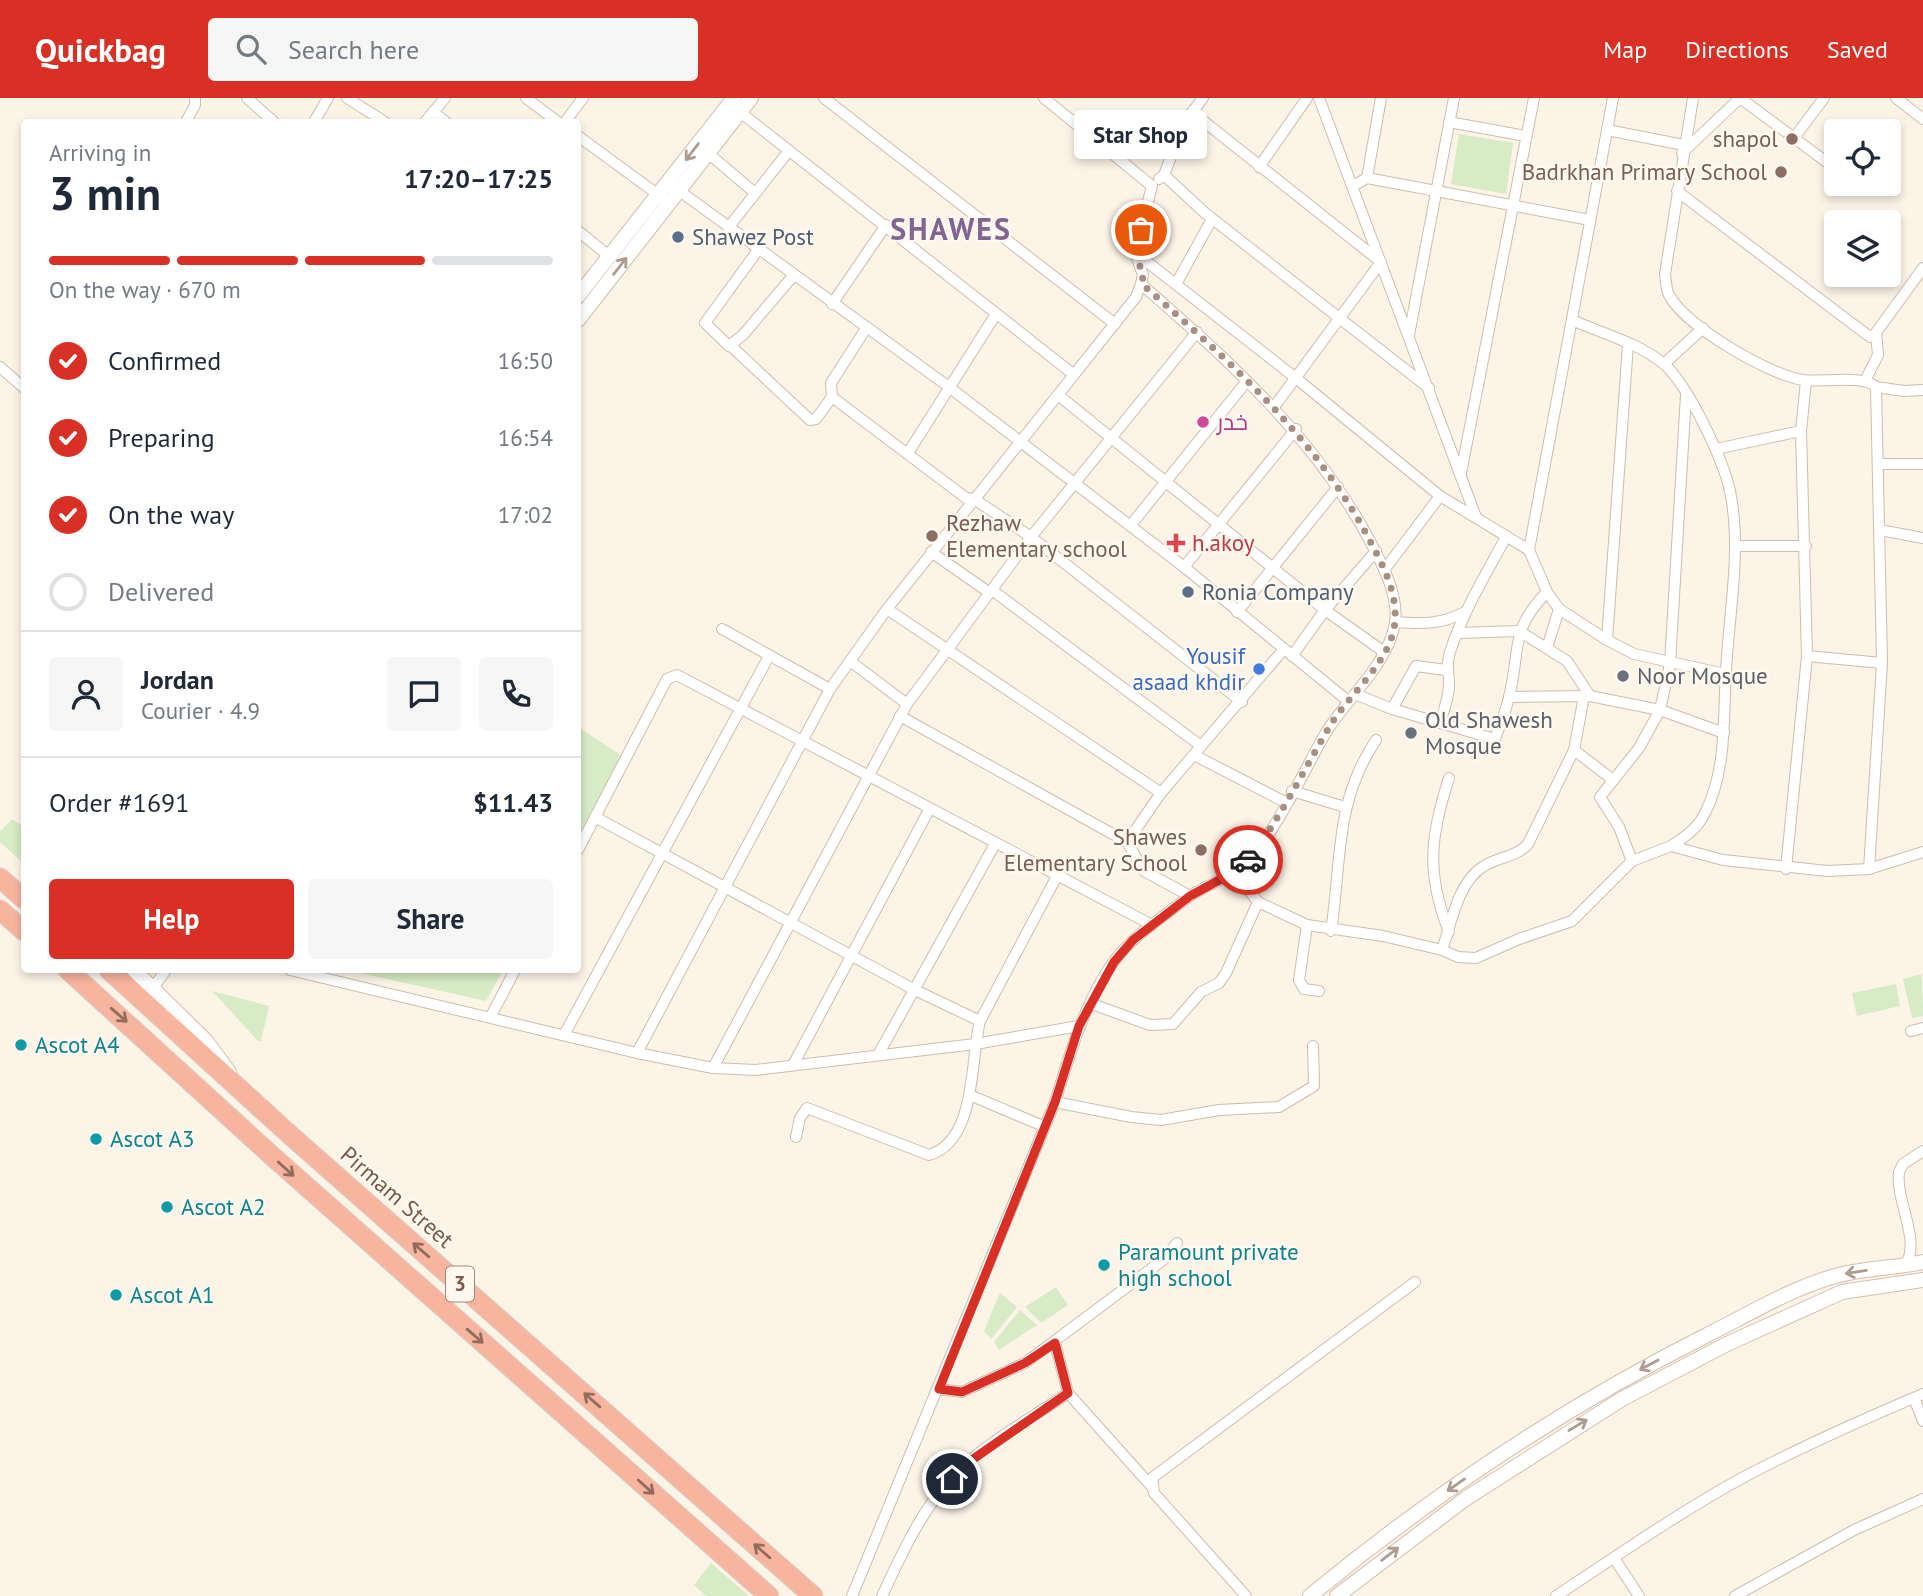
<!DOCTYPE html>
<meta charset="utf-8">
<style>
body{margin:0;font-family:"PT Sans",Cairo,sans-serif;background:#f6f6f7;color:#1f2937;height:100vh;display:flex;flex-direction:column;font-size:26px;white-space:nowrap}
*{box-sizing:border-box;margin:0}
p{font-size:23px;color:#747a83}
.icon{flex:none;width:38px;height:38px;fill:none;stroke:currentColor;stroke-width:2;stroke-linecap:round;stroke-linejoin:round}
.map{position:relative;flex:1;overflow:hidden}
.side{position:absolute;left:21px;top:21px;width:560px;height:854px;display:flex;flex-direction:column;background:#fff;border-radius:7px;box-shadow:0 4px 10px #0003}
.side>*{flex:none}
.fabs{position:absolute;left:1824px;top:21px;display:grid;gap:14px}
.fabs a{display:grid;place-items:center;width:77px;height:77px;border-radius:7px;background:#fff;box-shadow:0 4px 10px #0003;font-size:35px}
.pin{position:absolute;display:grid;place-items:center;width:60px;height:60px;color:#fff;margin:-30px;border:4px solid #fff;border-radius:50%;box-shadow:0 2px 7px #0007}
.courier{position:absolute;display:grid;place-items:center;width:70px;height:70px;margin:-35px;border:5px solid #d93025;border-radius:50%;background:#fff;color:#222;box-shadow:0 2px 9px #0007}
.bubble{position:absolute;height:49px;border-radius:7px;background:#fff;box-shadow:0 4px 10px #0003;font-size:23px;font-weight:800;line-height:49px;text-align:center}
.overview em{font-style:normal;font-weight:800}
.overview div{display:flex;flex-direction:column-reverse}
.overview{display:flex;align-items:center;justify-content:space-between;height:119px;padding:0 28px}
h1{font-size:46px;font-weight:800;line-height:52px}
.bar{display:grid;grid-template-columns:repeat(4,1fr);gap:10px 7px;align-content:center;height:84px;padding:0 28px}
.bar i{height:9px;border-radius:5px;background:#e0e1e3}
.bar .current{background:#d93025}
.bar p{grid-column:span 4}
.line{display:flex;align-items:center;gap:18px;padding:0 28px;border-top:2px solid #e0e1e3}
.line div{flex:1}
.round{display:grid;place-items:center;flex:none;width:74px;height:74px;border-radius:7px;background:#f6f6f7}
ol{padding:0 28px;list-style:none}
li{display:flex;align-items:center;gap:21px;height:77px}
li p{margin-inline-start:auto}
li .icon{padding:7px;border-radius:50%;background:#d93025;color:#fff;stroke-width:4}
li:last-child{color:#747a83}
li i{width:38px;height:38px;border:4px solid #e0e1e3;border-radius:50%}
.action{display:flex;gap:14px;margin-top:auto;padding:14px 28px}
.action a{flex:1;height:80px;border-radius:7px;background:#d93025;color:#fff;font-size:28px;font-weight:800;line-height:80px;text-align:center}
.action a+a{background:#f6f6f7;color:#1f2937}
header{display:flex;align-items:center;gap:42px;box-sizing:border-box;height:98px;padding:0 35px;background:#d93025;color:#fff}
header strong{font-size:33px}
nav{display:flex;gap:38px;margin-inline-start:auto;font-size:24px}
.search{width:490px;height:63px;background:#f6f6f7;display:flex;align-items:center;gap:18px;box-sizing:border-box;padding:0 24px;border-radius:7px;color:#747a83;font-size:26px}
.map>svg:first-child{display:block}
</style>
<header>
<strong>Quickbag</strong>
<div class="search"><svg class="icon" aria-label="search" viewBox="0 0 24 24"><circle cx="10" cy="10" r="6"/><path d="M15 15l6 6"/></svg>Search here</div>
<nav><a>Map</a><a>Directions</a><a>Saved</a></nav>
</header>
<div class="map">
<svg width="1923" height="1498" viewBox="0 0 1923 1498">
<rect width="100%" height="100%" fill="#fdf4e8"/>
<g fill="#d6ebc6">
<path d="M 1459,36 L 1513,45 L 1506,96 L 1451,86 Z"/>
<path d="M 578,629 L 622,658 L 578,738 Z"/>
<path d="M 12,721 L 24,729 L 24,766 L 0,744 L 0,734 Z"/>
<path d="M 362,872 L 503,872 L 486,903 L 360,875 Z"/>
<path d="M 1922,876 L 1923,918 L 1912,920 L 1903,881 Z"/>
<path d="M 1896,886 L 1900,908 L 1857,918 L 1852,895 Z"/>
<path d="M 212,893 L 269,908 L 261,943 L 258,943 Z"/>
<path d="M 1056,1189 L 1068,1207 L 1041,1225 L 1025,1209 Z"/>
<path d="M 1000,1195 L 1017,1209 L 991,1241 L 984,1233 Z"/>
<path d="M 1020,1212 L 1037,1227 L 999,1252 L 994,1244 Z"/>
<path d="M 711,1465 L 749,1498 L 706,1498 L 694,1487 Z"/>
</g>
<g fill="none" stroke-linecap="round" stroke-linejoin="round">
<defs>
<g id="street">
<path d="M 247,0 L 274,24"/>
<path d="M 347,0 L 385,24"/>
<path d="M 526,0 L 558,24"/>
<path d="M 824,0 L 1115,226"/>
<path d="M 1319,0 L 1476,419"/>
<path d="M 1613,0 L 1529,452 L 1547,494 L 1559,511 L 1607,542 L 1634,556 L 1725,576"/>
<path d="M 1693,0 L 1665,176 C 1666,182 1666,191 1669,197 C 1685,228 1769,277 1803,282 C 1822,285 1863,276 1876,289 L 1882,565 L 1869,771"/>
<path d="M 1740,0 L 1836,71"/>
<path d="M 1896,0 L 1923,21"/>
<path d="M 433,14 L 446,24"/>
<path d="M 740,14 L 1073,276"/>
<path d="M 1192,14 L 1381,164 L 1274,309"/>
<path d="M 186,24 L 195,7 L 195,0"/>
<path d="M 314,24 L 328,0"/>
<path d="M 425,24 L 445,0"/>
<path d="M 565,24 L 583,0"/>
<path d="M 1449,24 L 1526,38"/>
<path d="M 1607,32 L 1684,47"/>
<path d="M 578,38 L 664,101"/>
<path d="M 1794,40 L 1824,0"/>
<path d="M 708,55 L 755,95"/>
<path d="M 1682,55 L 1740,0"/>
<path d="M 1259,69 L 1307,0"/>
<path d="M 1164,77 L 1205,115 L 1429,290"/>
<path d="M 1367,80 L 1381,0"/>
<path d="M 1159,81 L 1164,77 L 1184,25 L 1203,0"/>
<path d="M 1353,88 L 1367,80 L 1590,122"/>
<path d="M 674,89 L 949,289 L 1184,469 L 1348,603"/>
<path d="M 1677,93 L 1870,239 L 1875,236 L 1923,170"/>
<path d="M 728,130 L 788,54"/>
<path d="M 578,133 L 609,158"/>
<path d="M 758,152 L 705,225 L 729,248 L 743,237 L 793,178"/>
<path d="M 1137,156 L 1297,281 L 1440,398 L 1529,452"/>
<path d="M 1176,186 L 1212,121"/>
<path d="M 832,206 L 886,127"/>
<path d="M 1572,222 C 1601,235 1639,245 1664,266 C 1688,287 1723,361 1730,393 C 1742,451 1729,514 1726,573 C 1723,620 1727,672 1705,715 C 1698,730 1685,739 1671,748"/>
<path d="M 867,229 L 831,285 L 832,299 L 966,400 L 974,401 L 1031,439 L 1242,604"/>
<path d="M 1409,237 L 1454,0"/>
<path d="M 731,248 L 810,322 L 816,321 L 832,299"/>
<path d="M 1664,266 L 1703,230"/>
<path d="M 0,269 L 24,290"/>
<path d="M 1865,283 L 1878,257 L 1876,235"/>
<path d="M 1876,289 L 1904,293 L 1923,292"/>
<path d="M 1058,297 L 1325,512 L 1384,554"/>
<path d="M 1716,351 L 1801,333"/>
<path d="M 908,355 L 996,216"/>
<path d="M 1879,366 L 1923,366"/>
<path d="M 1461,375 L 1534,0"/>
<path d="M 1130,428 L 1247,283"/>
<path d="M 1880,432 L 1923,440"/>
<path d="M 1735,448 L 1806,448"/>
<path d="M 931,454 L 990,495"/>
<path d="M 1184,469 L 1296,331"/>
<path d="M 1385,471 L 1440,398"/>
<path d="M 992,492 L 1201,648"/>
<path d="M 887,511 L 1161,695"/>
<path d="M 1237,514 L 1338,389"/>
<path d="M 1395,524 C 1422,526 1440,527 1465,514"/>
<path d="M 722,531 L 830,591"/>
<path d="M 1458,535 L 1519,533 L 1567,563 L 1590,598"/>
<path d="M 1607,542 L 1628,246"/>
<path d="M 1547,550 L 1559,511"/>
<path d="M 1292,558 L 1325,512 L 1376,453"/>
<path d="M 1807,558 L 1882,565"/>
<path d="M 850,563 L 907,606"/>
<path d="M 1355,596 L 1392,611 L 1495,641 C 1500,627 1506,613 1509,599 C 1521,551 1509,533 1547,494"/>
<path d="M 1509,599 L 1590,598 L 1660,612 L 1724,635"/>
<path d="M 1392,611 L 1416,568 L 1446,572"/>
<path d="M 900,618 L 1127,744 L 1144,773 L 1190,798"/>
<path d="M 1440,625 C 1444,612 1450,596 1449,582 C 1448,570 1446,565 1451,551 C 1464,512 1486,476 1506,439"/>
<path d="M 1574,652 L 1613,682"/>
<path d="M 1194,657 L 1285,704"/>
<path d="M 1292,693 L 1345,709"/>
<path d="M 595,719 L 915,892 L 980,923"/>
<path d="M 1127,744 L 1161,695 L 1284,551"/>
<path d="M 578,752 L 667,581 L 677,577 L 1152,827"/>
<path d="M 1632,763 L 1619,729 L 1600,699 L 1639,650 L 1660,612 L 1670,566 L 1686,297"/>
<path d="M 1786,771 L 1807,558 L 1801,333 L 1806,283"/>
<path d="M 1234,774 L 1258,804 L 1307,827 L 1383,838 L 1442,852 L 1458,859 L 1476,860 L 1519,841 L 1572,823 L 1632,763 L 1671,748 L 1723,762 L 1828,773 L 1869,771 L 1923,754"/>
<path d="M 1307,827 L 1299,882 L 1304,891 L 1319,893"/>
<path d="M 1331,833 C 1342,762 1334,705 1376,642"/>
<path d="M 1449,834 C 1426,775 1430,739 1449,680"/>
<path d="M 1442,852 C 1451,826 1458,783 1484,768 C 1498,759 1517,759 1528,746 L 1574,652 L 1584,598"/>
<path d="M 290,872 L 637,955 L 713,970 L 756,972 L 975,946 L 1079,928"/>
<path d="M 153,890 L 166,872"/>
<path d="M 1092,906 L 1150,927 L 1173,926 L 1201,894 L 1219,885 L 1226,875 L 1258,804"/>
<path d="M 491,918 L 515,872"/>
<path d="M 1911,933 L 1923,930"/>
<path d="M 564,937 L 769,558"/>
<path d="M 637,955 L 830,591 L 887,511 L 1136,199 L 1141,186"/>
<path d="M 878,957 L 995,746"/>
<path d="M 793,967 L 930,710"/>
<path d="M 713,970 L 907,606 L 1031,439 L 1197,234"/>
<path d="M 972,998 L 1043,1028"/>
<path d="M 1055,1004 L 1131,1019 L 1161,1022 L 1219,1012 L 1279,1009 L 1314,988 L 1313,948"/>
<path d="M 796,1039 L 800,1020 L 807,1010 L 929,1057 C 977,1043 970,962 980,923 L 1057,778"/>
<path d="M 1904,1168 C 1923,1146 1895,1103 1899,1074 L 1903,1066 L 1923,1053"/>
<path d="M 1055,1245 L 1068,1295 L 1152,1389"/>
<path d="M 939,1291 L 962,1294 L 1025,1265 L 1163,1162 L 1177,1145"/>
<path d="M 1914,1300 L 1923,1323"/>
<path d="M 1614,1460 L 1639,1498"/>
<path d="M 852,1498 L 1055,1004 C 1070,956 1084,905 1114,863 C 1133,838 1161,820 1186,801 C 1203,787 1228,782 1245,766 C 1274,738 1304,673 1325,636 C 1346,601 1388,567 1395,525 C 1399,498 1383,468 1371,445 C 1316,340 1229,263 1141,186 L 1143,177 L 1135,154 L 1152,88 L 1044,0"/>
<path d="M 882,1498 C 904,1451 926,1401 966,1366 C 996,1339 1035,1318 1068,1295"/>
<path d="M 1246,1498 L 1154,1395 L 1152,1380 L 1415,1184"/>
<path d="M 1556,1498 C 1617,1458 1678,1415 1742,1380 C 1801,1349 1861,1322 1923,1296"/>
<path d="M 1735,1498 L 1854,1432 L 1923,1401"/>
</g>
<g id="secondary">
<path d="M 578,198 L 734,0"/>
<path d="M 578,222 L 751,0"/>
<path d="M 134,872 L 206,943 L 229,974"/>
<path d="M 1310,1498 C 1433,1396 1566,1308 1709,1236 C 1751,1215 1793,1189 1839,1177 C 1866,1170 1895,1170 1923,1164"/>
<path d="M 1337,1498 L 1465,1401 L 1622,1301 L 1727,1246 L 1842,1194 L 1923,1182"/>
</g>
<g id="highway">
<path d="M 0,780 L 24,801"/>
<path d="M 0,812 L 24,833"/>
<path d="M 68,872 L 271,1057 L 769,1498"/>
<path d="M 109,872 L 289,1036 L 813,1498"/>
</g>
</defs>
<use href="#street" stroke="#cfbcad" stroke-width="12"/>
<use href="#secondary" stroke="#d5bead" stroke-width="16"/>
<use href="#highway" stroke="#d9d1cd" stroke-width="21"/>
<use href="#street" stroke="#fff" stroke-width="10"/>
<use href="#secondary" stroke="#fff" stroke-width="14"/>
<use href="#highway" stroke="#f7b59f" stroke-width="19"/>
</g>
<defs><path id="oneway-shaft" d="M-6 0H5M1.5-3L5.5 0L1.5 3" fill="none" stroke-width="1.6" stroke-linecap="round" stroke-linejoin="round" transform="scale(1.75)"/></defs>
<g stroke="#ae9c93">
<use href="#oneway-shaft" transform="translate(692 54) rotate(128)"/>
<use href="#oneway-shaft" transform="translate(620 168) rotate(-52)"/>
<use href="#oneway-shaft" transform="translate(1856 1174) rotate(171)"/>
<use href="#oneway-shaft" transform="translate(1649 1267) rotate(152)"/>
<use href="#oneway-shaft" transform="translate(1578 1327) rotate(-31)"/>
<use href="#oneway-shaft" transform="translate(1456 1387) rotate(145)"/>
<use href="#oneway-shaft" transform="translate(1390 1456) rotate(-37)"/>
</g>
<g stroke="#916c5c">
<use href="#oneway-shaft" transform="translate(119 917) rotate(41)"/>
<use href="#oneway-shaft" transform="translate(286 1071) rotate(42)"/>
<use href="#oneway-shaft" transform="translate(421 1152) rotate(-139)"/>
<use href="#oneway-shaft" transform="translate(475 1238) rotate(41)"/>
<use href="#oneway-shaft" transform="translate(592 1302) rotate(-139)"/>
<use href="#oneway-shaft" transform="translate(646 1389) rotate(42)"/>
<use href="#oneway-shaft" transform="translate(762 1453) rotate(-139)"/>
</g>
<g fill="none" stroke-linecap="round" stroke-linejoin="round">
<path stroke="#a79082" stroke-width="7" stroke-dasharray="0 12.6" d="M 1141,132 L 1135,154 L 1143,177 L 1142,186 C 1228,262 1316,339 1370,443 C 1383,467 1397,494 1395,523 C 1392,563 1351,594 1331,626 C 1304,671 1281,720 1248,762"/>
<path stroke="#d93025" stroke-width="9" d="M 952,1381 L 966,1366 L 1068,1295 L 1055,1245 L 1025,1265 L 962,1294 L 939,1291 L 1055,1004 L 1079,928 L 1114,864 L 1133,842 L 1190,798 L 1234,774 L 1248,762"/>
</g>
<g fill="#8d6e63" stroke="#fff8ef" stroke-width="2.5">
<circle cx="1792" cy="41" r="7"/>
<circle cx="1781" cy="74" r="7"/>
<circle cx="932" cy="438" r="7"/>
<circle cx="1201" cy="752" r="7"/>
</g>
<g fill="#5c6f8a" stroke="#fff8ef" stroke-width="2.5">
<circle cx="678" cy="139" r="7"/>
<circle cx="1188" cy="494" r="7"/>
</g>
<circle fill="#d1479c" stroke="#fff8ef" stroke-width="2.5" cx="1203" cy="324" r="7"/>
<path fill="#e0444e" stroke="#fff8ef" stroke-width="2.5" d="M1172.5 434.5h7v7h7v7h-7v7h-7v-7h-7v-7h7z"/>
<circle fill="#3f7fe0" stroke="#fff8ef" stroke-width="2.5" cx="1259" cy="571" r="7"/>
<g fill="#6b7280" stroke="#fff8ef" stroke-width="2.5">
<circle cx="1623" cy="578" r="7"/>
<circle cx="1411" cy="635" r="7"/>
</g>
<g fill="#0f9aa8" stroke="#fff8ef" stroke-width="2.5">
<circle cx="21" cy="947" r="7"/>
<circle cx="96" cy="1041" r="7"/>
<circle cx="167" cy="1109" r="7"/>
<circle cx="1104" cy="1167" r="7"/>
<circle cx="116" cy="1197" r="7"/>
</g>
<g text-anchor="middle" stroke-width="5" stroke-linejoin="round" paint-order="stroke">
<rect fill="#fff8ef" stroke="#a0897c" stroke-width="2" x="446" y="1168.5" width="28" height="35" rx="5"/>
<g font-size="21" font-weight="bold" fill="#785a4b">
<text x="460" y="1193">3</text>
</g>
<g font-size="23" fill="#785e54" stroke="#fff8ef" text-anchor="end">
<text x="1778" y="49">shapol</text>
<text x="1767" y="82">Badrkhan Primary School</text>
<text x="946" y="433" text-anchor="start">Rezhaw<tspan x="946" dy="26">Elementary school</tspan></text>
<text x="1187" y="747">Shawes<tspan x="1187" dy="26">Elementary School</tspan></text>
</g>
<g font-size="23" fill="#4e5e75" stroke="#fff8ef" text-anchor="start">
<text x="692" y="147">Shawez Post</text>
<text x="1202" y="502">Ronia Company</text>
</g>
<g font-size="23" fill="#b23c85" stroke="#fff8ef" text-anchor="start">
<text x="1217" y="332">خدر</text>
</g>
<g font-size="23" fill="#be3a42" stroke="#fff8ef" text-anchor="start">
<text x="1192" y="453">h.akoy</text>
</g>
<g font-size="23" fill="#366cbe" stroke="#fff8ef" text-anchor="end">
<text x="1245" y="566">Yousif<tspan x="1245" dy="26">asaad khdir</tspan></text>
</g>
<g font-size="23" fill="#5b616d" stroke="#fff8ef" text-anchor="start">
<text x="1637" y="586">Noor Mosque</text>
<text x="1425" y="630">Old Shawesh<tspan x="1425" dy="26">Mosque</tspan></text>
</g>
<g font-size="23" fill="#0d838f" stroke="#fff8ef" text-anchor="start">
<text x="35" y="955">Ascot A4</text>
<text x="110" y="1049">Ascot A3</text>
<text x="181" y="1117">Ascot A2</text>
<text x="1118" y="1162">Paramount private<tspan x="1118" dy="26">high school</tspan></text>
<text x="130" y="1205">Ascot A1</text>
</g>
<g font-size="23" fill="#785a4b" stroke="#fff8ef">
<text transform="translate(397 1099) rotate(41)" y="8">Pirmam Street</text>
</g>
<g font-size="30" font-weight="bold" letter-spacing="2" fill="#826493" stroke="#fff8ef">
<text x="951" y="142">SHAWES</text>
</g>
</g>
</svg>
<div class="fabs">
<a><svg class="icon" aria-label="locate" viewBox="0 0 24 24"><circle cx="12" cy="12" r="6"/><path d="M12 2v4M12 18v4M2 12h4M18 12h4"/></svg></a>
<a><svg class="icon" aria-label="layers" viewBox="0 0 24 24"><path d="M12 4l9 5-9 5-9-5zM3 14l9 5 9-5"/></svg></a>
</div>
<div class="pin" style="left:1141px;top:132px;background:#ea580c"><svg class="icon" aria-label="bag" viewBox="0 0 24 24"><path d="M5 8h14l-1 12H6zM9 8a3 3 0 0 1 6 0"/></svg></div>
<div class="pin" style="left:952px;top:1381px;background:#1f2937"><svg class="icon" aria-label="home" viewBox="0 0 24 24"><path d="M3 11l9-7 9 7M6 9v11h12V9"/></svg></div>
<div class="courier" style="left:1248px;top:762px"><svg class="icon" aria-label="car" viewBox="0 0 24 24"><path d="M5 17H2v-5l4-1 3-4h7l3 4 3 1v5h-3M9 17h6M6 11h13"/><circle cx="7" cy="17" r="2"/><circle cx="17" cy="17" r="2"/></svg></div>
<div class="bubble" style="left:1074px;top:12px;width:133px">Star Shop</div>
<section class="side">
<div class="overview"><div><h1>3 min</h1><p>Arriving in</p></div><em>17:20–17:25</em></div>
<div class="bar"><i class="current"></i><i class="current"></i><i class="current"></i><i></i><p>On the way · 670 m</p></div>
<ol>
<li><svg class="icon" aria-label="check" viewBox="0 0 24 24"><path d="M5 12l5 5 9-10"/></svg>Confirmed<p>16:50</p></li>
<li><svg class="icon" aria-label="check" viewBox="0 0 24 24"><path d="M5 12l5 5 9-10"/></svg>Preparing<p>16:54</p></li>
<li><svg class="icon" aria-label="check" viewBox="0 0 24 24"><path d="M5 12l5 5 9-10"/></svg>On the way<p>17:02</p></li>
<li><i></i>Delivered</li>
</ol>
<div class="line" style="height:126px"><a class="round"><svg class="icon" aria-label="person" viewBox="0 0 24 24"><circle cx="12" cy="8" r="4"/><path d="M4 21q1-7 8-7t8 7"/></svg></a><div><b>Jordan</b><p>Courier · 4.9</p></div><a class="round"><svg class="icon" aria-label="chat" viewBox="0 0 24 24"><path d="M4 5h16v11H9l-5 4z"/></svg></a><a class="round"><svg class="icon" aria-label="phone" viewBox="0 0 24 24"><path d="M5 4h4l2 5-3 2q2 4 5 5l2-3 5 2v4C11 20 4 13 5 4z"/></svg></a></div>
<div class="line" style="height:91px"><div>Order #1691</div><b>$11.43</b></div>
<div class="action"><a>Help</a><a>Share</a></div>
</section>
</div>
